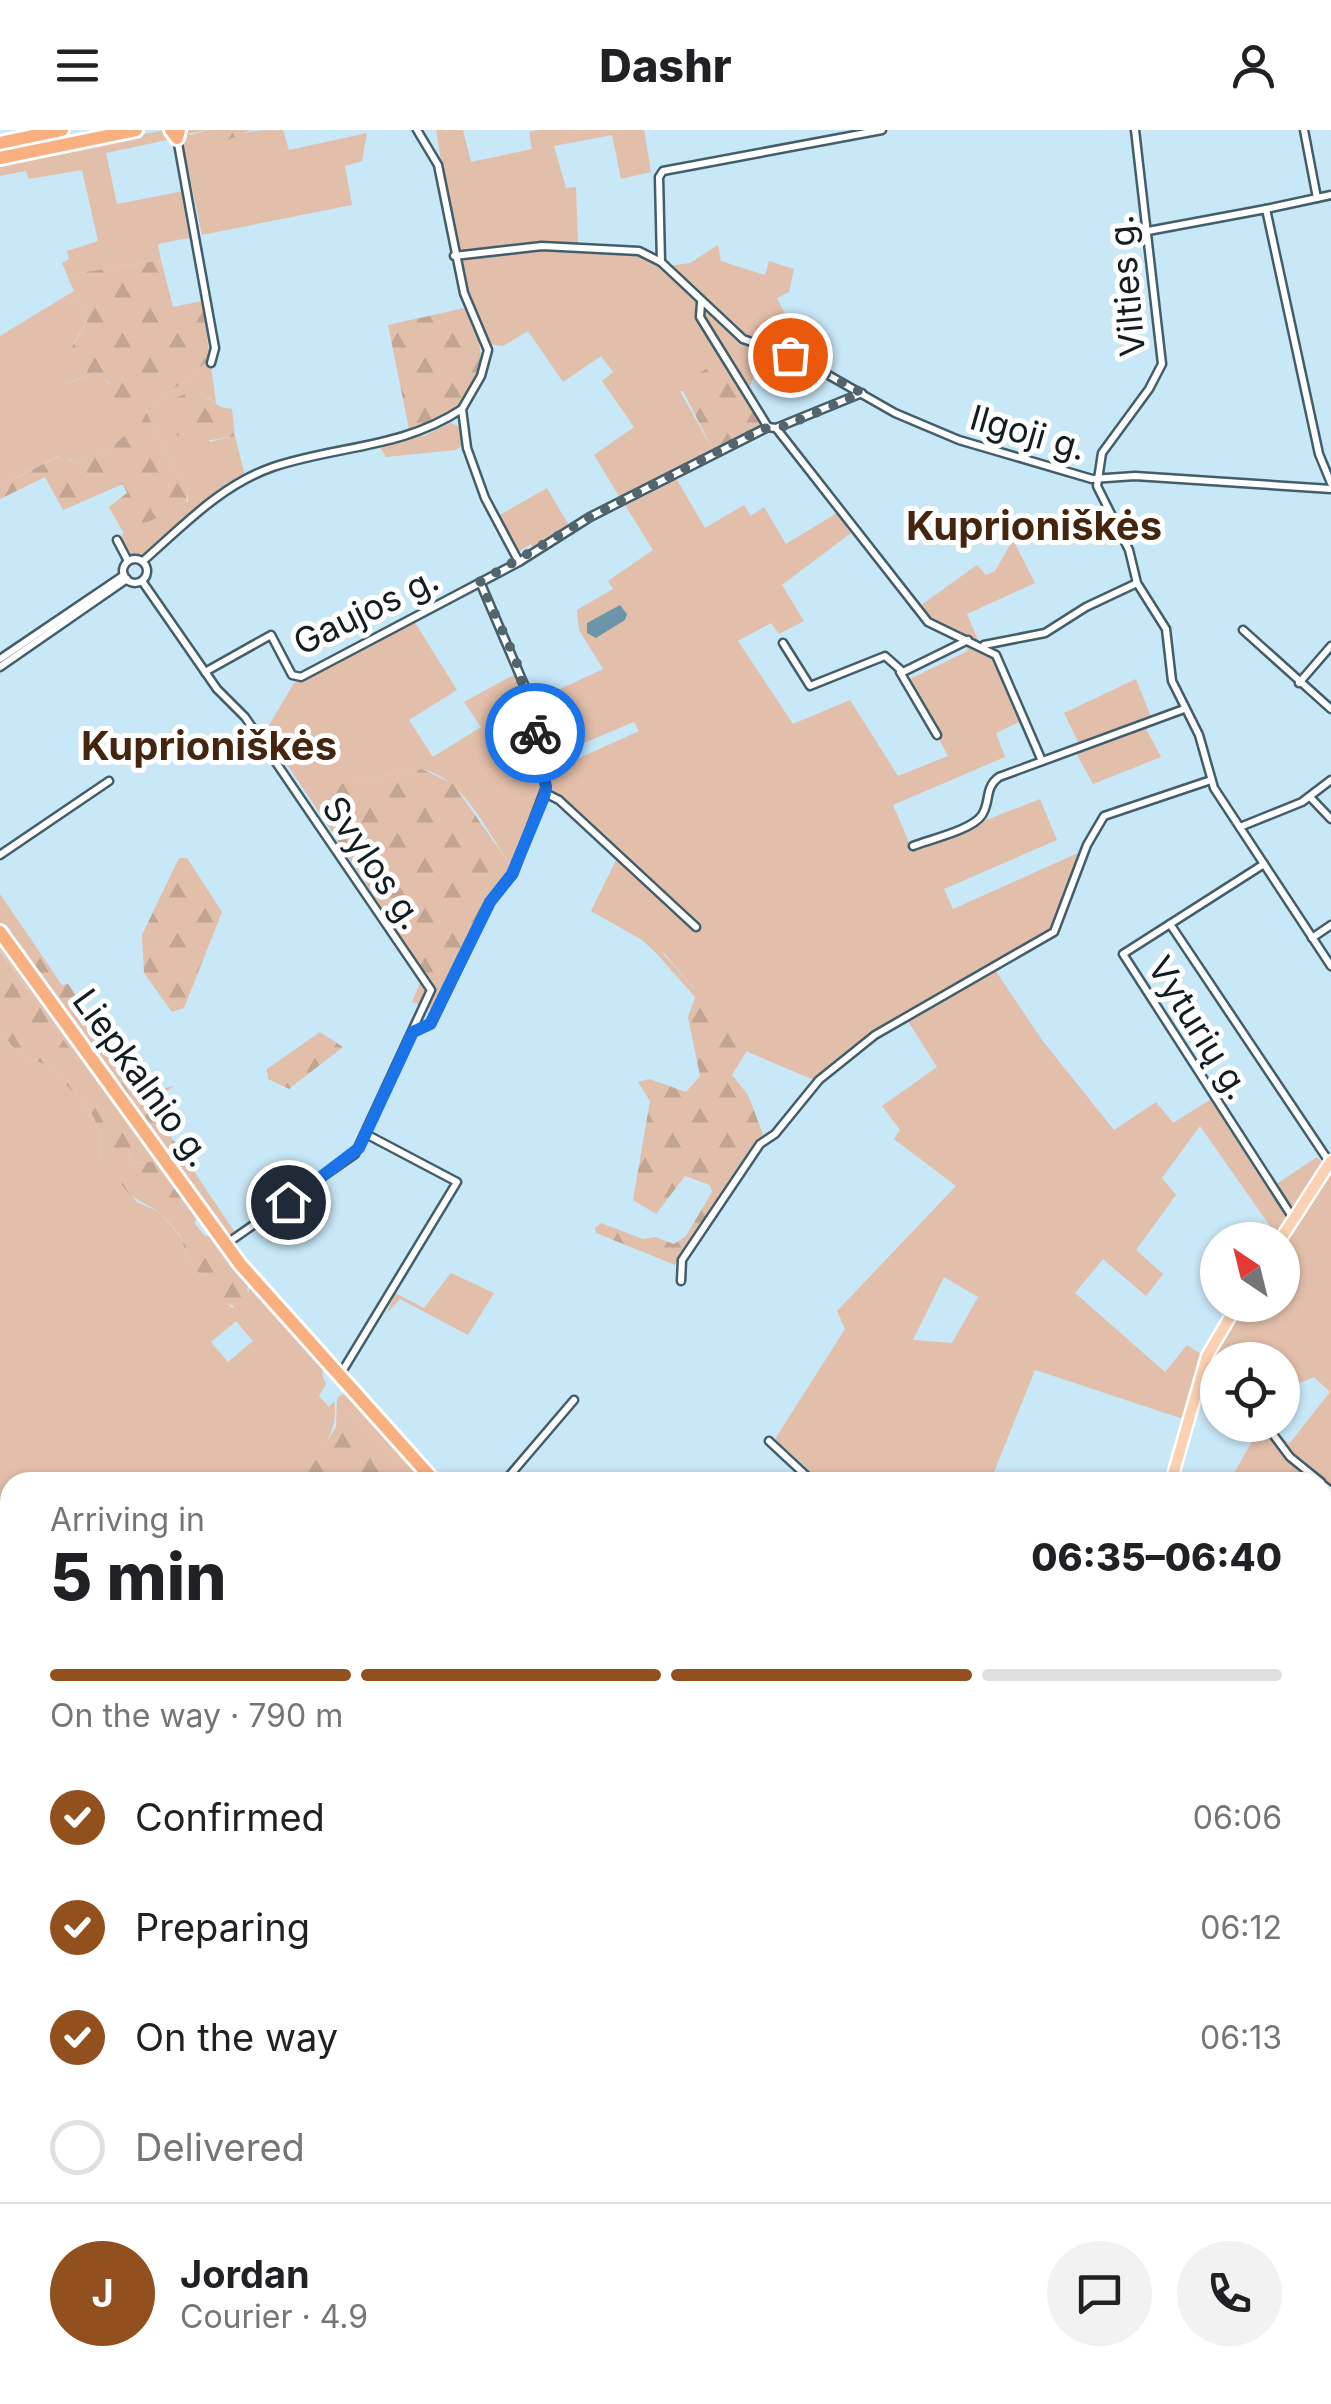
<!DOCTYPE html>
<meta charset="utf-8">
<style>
body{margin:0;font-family:Inter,sans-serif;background:#f2f2f2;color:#202124;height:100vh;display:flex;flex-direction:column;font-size:38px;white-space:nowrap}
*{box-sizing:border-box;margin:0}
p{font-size:32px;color:#757577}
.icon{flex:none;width:55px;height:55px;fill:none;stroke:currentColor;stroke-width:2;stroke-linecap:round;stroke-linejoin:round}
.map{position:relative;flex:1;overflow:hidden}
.side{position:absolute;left:0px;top:1342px;width:1332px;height:932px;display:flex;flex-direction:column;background:#fff;border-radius:30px 30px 0 0;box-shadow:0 2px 8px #0004}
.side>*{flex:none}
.needle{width:65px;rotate:325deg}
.tools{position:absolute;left:1200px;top:1092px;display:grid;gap:20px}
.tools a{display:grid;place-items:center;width:100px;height:100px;border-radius:50%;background:#fff;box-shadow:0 2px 8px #0004;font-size:50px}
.pin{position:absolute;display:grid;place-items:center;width:85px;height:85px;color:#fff;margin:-42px;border:5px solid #fff;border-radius:50%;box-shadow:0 2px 10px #0007}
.courier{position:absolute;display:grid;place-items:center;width:100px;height:100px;margin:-50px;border:8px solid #1a73e8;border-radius:50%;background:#fff;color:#222;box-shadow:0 2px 12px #0007}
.summary em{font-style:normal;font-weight:800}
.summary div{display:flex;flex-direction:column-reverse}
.summary{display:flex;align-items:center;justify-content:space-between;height:170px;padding:0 50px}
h1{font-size:65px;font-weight:800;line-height:75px}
.bar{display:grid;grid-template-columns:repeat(4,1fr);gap:15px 10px;align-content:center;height:120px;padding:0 50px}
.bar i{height:12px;border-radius:8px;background:#e0e0e0}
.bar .selected{background:#91501d}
.bar p{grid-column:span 4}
.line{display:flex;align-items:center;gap:25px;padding:0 50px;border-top:2px solid #e0e0e0}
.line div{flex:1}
.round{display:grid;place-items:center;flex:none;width:105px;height:105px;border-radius:52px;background:#f2f2f2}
ol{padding:0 50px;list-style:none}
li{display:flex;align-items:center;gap:30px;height:110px}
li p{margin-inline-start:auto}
li .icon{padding:10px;border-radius:50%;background:#91501d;color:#fff;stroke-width:4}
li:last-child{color:#757577}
li i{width:55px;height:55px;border:5px solid #e0e0e0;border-radius:50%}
header{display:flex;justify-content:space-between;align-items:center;height:130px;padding:0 50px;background:#fff;font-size:45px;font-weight:800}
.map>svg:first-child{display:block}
</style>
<header><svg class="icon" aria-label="menu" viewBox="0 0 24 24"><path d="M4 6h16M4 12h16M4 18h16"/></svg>Dashr<svg class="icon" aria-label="person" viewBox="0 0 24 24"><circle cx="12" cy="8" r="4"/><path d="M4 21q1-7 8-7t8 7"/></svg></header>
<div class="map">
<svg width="1331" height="2274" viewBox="0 0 1331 2274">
<defs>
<pattern id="forest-firs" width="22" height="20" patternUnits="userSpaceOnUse" patternTransform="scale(2.5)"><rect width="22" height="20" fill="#e2bfaa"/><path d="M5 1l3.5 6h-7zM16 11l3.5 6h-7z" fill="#c1a492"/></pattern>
</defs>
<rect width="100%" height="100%" fill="#c8e7f7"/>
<g fill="#e2bfaa" fill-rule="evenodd">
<path d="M 165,0 L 172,9 L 106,23 L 117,74 L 184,61 L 193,107 L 158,114 L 161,130 L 67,145 L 62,133 L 69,129 L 67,121 L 98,111 L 82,40 L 29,49 L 26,41 L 0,46 L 0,33 Z"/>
<path d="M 180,0 L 208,0 L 188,4 L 219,15 C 235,0 261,0 283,0 L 289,20 L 367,3 L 362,31 L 345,36 L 352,75 L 202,105 Z"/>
<path d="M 436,0 L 463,0 L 471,32 L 532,19 L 529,2 L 537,0 L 644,0 L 651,42 L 621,49 L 612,5 L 554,16 L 566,58 L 576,57 L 578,114 L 465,123 L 455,116 Z"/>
<path d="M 718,115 L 721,131 L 765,145 L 769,131 L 794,139 L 789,162 L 777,168 L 794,202 L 768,216 L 746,264 L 680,261 L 714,322 L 622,371 L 594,325 L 634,297 L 602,251 L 613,242 L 601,226 L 563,252 L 528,201 L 503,216 L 490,214 L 457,129 L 540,119 L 635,123 L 669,136 L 690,133 Z"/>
<path d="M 74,161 L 87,192 L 75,211 L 66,253 L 96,243 C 119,254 119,282 124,306 L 108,320 L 74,334 L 69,328 L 58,326 L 0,356 L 0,206 Z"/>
<path d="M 210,229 L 216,273 L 196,260 L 210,312 L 235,306 L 245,346 L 222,357 L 143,427 L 133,426 L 121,413 L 123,402 L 188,372 L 188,362 L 146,282 Z"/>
<path d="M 450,293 L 460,297 L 463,314 L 456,320 L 386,327 L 379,315 L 424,306 Z"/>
<path d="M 676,348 L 705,398 L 744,375 L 751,386 L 764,377 L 786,414 L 837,383 L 851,403 L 782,455 L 804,491 L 779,504 L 771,493 L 738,511 L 793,594 L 850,570 L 898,646 L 948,626 L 908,550 L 968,521 L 960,502 L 929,489 L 921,475 L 977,435 L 986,445 L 995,441 L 1013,410 L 1035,453 L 967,484 L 981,517 L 993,516 L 1023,590 L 996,603 L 1005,627 L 893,675 L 912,719 L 1040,669 L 1057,710 L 944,759 L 953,779 L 1078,723 L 1056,793 L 1051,801 L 901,886 L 814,950 L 748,922 L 664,823 L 656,823 L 642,810 L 591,781 L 620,722 L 548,658 L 544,644 L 639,601 L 634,592 L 541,631 L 530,573 L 603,539 L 579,500 L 577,480 L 613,459 L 608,451 L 653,420 L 625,375 Z"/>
<path d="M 547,358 L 571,399 L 535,421 L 531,414 L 518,422 L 498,386 Z"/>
<path d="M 414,491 L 457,560 L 409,590 L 433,627 L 481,597 L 464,572 L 517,543 L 543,658 L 511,736 C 488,703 464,648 422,639 L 335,655 L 323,688 L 265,602 L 294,553 Z"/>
<path d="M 1136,549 L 1151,587 L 1142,591 L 1161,627 L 1093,654 L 1075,621 L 1081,618 L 1064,583 Z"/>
<path d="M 0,808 L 160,1031 L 131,1033 L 128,1023 L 138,1015 L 0,820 Z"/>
<path d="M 993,837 L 1042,910 L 1114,1000 L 1156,972 L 1173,993 L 1211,969 L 1269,1059 L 1317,1027 L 1324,1035 L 1279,1109 L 1200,996 L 1162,1048 L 1176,1065 L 1136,1120 L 1163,1144 L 1146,1166 L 1103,1129 L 1075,1163 L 1165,1242 L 1187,1215 L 1204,1226 L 1183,1289 L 1035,1240 L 990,1352 L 822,1352 L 775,1309 L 845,1199 L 837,1181 L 956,1056 L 894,1009 L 900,1000 L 882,976 L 937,937 L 906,888 ZM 944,1147 L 978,1167 L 952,1213 L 913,1210 Z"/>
<path d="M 0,900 L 19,925 L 47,935 L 90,980 L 99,999 L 101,1029 L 137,1072 L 159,1082 L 180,1106 L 189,1131 L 232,1178 L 249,1165 L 249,1153 L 325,1237 L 322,1244 L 326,1254 L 319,1266 L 329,1277 L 334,1271 C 340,1303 317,1326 302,1352 L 10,1352 L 10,1846 L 0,1836 ZM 236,1191 L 253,1211 L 228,1232 L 211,1212 Z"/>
<path d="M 1331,1036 L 1331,1363 L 1316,1351 L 1234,1352 L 1230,1350 L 1257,1303 L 1241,1295 L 1271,1295 L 1289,1314 L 1330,1262 L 1314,1247 L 1283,1260 L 1282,1230 L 1218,1230 L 1217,1284 L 1195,1273 L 1212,1222 L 1240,1175 L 1282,1175 L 1283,1110 Z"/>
<path d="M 451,1143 L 494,1163 L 468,1205 L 400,1169 L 387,1183 L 395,1163 L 424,1178 Z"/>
<path d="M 347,1261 L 430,1352 L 421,1352 L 337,1268 Z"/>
<path d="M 1331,1435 L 1331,1548 L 1327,1546 L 1323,1553 L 1323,1446 Z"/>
<path d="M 1322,1679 L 1331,1686 L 1331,1800 L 1323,1792 Z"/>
<path d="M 7,1874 L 10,2265 L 177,2265 L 162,2274 L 0,2274 L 0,1881 Z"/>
<path d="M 1322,2139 L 1331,2144 L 1331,2272 L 1323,2264 Z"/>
<path d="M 208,2265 L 367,2265 L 384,2274 L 214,2274 Z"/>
<path d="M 653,2265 L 747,2265 L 742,2274 L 654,2274 L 658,2271 Z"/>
<path d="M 838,2265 L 946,2265 L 955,2274 L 849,2274 Z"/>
</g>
<g fill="url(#forest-firs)">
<path d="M 208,0 L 252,0 C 229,6 214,23 190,26 L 185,7 Z"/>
<path d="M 161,130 L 173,177 L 202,171 L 210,229 L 146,282 L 188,362 L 186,376 L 123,402 L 109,377 L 127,363 L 123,354 L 63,380 L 45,347 L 0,369 L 0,356 L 59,326 L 66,326 L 74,334 L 108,320 L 124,306 L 109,252 L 96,243 L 65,253 L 58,241 L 87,192 L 67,145 Z"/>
<path d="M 469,177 C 496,248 475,274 410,304 L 388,195 Z"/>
<path d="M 724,228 L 764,295 L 714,322 L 680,255 Z"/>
<path d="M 196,260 L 221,277 L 232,279 L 235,306 C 204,313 177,315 156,287 L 177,267 Z"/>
<path d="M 422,639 L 453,654 L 511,736 L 491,765 L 433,880 L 412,872 L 424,843 L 323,688 L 334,655 Z"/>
<path d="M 179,728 L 187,728 L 222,782 L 184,878 L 172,882 L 144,843 L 142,805 Z"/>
<path d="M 0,764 L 62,855 L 68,854 L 147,962 L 174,956 L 149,974 L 236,1104 L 226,1109 L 0,796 Z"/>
<path d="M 659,819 L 748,919 L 732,945 L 748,965 L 763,1004 L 675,1135 L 596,1103 L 595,1098 L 601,1093 L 643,1109 L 655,1107 L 674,1114 L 686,1106 L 712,1062 L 710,1055 L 685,1046 L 656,1084 L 633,1070 L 650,971 L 638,952 L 649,949 L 686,962 L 700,946 L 688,887 L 695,867 L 656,823 Z"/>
<path d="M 0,821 L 139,1015 L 128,1023 L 131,1033 L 160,1031 L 198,1086 L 194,1093 L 205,1106 L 212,1106 L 249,1153 L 247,1160 L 256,1173 L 245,1181 L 222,1171 L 189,1131 L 180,1105 L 159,1082 L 130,1065 L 101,1029 L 99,999 L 90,980 L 47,935 L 19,925 L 0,900 Z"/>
<path d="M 320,902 L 343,917 L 289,959 L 268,949 L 267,939 Z"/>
<path d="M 337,1268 L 421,1352 L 302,1352 L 336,1297 Z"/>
<path d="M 1331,1808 L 1331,2144 L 1322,2139 L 1322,1818 Z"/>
</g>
<path fill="#6d95a9" d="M 620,475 L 627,484 L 625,490 L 596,508 L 587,503 L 587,493 Z"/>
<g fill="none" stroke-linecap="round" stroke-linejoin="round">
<path stroke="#8ea7b4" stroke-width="12" d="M 0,1860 L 10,1869"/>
<defs>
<g id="minor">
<path d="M 417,0 L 438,35 L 464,163 L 488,220 L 481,246 L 462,279 L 467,318 L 485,368 L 519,432"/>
<path d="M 1135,0 L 1162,234 L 1149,259 L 1102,323 L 1097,356 L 1129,420 L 1137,453 L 1166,499 L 1172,551 L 1199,605 L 1214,658 L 1331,836"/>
<path d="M 1304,0 L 1317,68"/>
<path d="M 177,8 L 215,218 L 211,233"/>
<path d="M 1266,79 L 1331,65"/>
<path d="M 1148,101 L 1266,79 L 1319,324 L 1331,353"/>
<path d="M 454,126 L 542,116 L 639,121 L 661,132 L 743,209 L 802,230 L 895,283 L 959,310 L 1092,349 L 1135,346 L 1331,359"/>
<path d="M 661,132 L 659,47 L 663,41 L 882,0"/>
<path d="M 701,173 L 700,187 L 768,297 L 776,298 L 928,492 L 996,525 L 1042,631"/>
<path d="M 776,298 L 862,263"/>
<path d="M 117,410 L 128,431"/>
<circle cx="135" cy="441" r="12"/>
<path d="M 143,431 C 183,396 221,355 273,337 C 339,315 401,319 462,279"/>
<path d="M 142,451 L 217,559 L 245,587 L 431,860 L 355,1024 L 226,1114"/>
<path d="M 1243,500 L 1331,579"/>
<path d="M 783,513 L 810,556 L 885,526 L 903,542 L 968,510"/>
<path d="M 984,515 L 1045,503 L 1086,477 L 1137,453"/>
<path d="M 0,529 L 124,445"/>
<path d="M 0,537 L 127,449"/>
<path d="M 205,542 L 271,505 L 292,545 L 301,547 L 519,432 L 590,387 L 768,297"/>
<path d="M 900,542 L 937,605"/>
<path d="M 1299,553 L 1331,516"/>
<path d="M 545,663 L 559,670 L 696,797"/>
<path d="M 1310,667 L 1331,689"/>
<path d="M 1240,697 L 1302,672 L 1331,650"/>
<path d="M 913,716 C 931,709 972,700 982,685 C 991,671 984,658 999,647 L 1184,579"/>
<path d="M 0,725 L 109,651"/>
<path d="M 1264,734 L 1123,824 L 1293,1088"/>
<path d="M 1170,794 L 1330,1033"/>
<path d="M 1312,808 L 1331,795"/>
<path d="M 413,902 L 431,894 L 490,772 L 513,744 L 546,657 L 525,557 L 480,452"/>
<path d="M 681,1151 L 682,1130 L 760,1014 L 775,1004 L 819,950 L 875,905 L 1054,802 L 1087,715 L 1104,686 L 1211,650"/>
<path d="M 340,1245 L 457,1052 L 366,1004"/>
<path d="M 1195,1266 L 1218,1269"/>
<path d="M 1266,1295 L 1290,1327 L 1321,1352"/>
<path d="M 769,1311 L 813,1352"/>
<path d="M 504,1352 L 574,1270"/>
<path d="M 1322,1354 L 1331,1361"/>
<path d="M 456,2265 L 463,2274"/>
</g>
<g id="major">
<path d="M 1280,1110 L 1331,1031"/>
<path d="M 1171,1352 L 1207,1226 L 1237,1175"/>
<path d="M 746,2274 L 751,2265"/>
</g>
<g id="highway">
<path d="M 171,0 L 177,8 L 179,0"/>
<path d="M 0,13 L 62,0"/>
<path d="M 0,28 L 136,0"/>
<path d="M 0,802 L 240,1134 L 435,1352"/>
<path d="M 1317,2265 L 1326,2274"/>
</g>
</defs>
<use href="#minor" stroke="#425e6b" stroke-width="11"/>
<use href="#major" stroke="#fff" stroke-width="15"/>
<use href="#highway" stroke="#fff" stroke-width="18"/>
<use href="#minor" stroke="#fff" stroke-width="6"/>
<use href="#major" stroke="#fbd0b3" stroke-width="10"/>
<use href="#highway" stroke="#f8b080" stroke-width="12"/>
</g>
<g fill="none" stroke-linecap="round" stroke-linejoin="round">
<path stroke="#52646d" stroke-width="10" stroke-dasharray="0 18" d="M 535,603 L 516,530 L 480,452 L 590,387 L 762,299 L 785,296 L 862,263 L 790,225"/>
<path stroke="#1a73e8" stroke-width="12" d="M 288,1072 L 359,1018 L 413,902 L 430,894 L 490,772 L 512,744 L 544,667 L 546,657 L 535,603"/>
</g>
<g text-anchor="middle" stroke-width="10" stroke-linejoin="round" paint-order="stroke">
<g font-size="35" fill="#121d23" stroke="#fff">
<text transform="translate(1127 156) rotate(-95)" y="12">Vilties g.</text>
<text transform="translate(1028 303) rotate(16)" y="12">Ilgoji g.</text>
<text transform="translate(366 481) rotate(-26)" y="12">Gaujos g.</text>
<text transform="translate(373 733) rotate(56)" y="12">Svylos g.</text>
<text transform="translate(1199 898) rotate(58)" y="12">Vyturių g.</text>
<text transform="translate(142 948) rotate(54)" y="12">Liepkalnio g.</text>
</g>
<g font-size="40" font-weight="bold" fill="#45250e" stroke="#fff">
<text x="1034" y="410">Kuprioniškės</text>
<text x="209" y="630">Kuprioniškės</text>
</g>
</g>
</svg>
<div class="tools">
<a><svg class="needle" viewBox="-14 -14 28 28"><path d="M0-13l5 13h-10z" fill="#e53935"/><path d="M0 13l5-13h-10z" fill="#757577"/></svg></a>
<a><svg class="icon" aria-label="locate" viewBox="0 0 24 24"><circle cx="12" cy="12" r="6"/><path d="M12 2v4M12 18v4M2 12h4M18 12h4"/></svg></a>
</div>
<div class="pin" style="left:790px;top:225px;background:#ea580c"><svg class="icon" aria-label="bag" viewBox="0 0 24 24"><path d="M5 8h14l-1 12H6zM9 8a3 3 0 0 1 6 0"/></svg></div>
<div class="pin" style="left:288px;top:1072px;background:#1f2937"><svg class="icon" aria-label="home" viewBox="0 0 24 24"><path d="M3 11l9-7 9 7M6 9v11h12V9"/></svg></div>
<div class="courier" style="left:535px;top:603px"><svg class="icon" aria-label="bike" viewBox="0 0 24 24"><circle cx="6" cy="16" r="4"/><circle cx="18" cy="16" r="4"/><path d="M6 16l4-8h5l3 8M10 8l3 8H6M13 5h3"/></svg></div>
<section class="side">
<div class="summary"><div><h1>5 min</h1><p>Arriving in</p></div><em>06:35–06:40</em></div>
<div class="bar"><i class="selected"></i><i class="selected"></i><i class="selected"></i><i></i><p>On the way · 790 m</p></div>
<ol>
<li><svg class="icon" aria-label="check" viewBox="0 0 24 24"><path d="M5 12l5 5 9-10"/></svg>Confirmed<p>06:06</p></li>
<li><svg class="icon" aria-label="check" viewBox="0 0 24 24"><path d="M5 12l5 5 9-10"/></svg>Preparing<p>06:12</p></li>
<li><svg class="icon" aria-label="check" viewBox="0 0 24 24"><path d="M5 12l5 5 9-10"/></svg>On the way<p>06:13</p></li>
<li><i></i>Delivered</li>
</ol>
<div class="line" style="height:180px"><b class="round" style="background:#91501d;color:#fff">J</b><div><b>Jordan</b><p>Courier · 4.9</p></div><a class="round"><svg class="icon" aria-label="chat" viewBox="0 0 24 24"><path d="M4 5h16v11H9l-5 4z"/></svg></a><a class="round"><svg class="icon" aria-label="phone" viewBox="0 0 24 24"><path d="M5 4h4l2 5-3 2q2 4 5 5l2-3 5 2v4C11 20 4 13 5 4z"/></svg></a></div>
</section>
</div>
